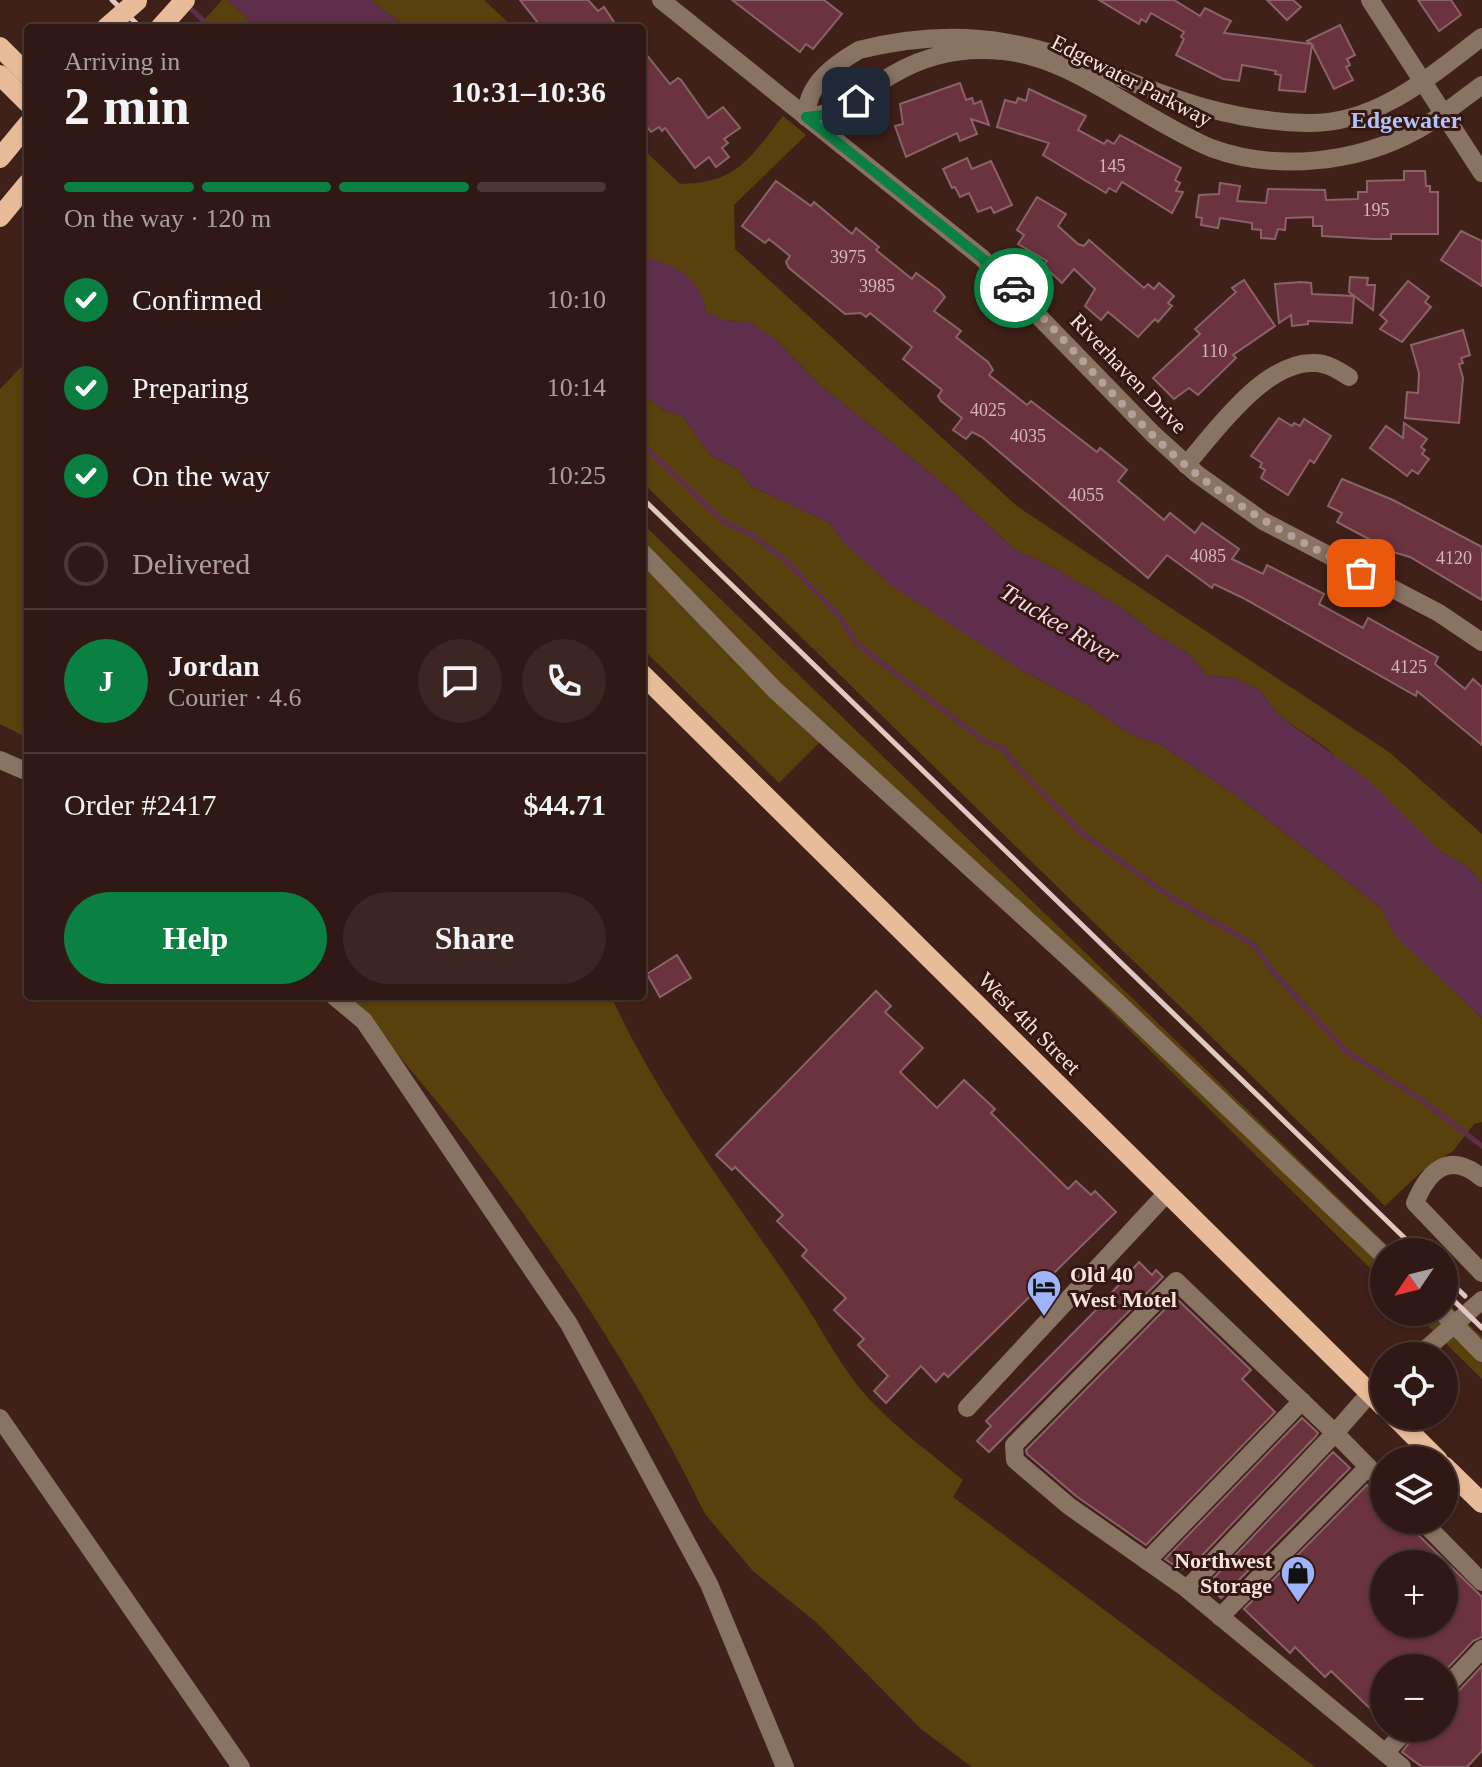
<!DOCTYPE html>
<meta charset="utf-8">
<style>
body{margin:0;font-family:Georgia,serif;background:#3c2622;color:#f1f3f6;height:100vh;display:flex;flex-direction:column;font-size:30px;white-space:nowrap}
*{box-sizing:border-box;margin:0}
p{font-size:26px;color:#a8a0a0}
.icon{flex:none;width:44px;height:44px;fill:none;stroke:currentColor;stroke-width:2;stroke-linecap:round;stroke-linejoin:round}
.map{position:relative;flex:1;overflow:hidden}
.sheet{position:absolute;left:24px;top:24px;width:622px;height:976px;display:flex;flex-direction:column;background:#301914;border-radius:8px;box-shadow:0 2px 6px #0004,0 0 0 2px #4b3834}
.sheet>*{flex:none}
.needle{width:52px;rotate:235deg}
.buttons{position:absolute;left:1370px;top:1238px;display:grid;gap:16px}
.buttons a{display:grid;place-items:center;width:88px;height:88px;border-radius:50%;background:#301914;box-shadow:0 2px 6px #0004,0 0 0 2px #4b3834;font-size:40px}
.pin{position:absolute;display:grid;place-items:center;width:68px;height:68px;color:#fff;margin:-34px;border-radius:16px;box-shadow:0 4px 12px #0006}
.courier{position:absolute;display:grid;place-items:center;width:80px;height:80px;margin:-40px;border:6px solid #0b8043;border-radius:50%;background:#fff;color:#222;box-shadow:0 2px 10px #0007}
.summary em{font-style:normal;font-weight:700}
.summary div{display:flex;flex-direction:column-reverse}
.summary{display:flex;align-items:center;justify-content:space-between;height:136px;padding:0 40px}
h1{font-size:52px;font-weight:700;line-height:60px}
.bar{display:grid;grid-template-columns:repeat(4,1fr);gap:12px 8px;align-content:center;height:96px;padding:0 40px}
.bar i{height:10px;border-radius:6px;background:#4b3834}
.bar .active{background:#0b8043}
.bar p{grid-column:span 4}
.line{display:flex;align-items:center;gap:20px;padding:0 40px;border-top:2px solid #4b3834}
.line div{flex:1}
.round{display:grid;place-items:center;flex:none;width:84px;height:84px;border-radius:42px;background:#3c2622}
ol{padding:0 40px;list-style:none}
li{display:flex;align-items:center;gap:24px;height:88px}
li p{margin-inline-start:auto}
li .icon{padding:8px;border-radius:50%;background:#0b8043;color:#fff;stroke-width:4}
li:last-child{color:#a8a0a0}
li i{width:44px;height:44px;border:4px solid #4b3834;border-radius:50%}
.action{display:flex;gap:16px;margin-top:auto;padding:16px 40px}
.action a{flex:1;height:92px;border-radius:48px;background:#0b8043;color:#fff;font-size:32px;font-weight:700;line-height:92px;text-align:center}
.action a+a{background:#3c2622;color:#f1f3f6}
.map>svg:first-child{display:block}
</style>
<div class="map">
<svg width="1482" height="1767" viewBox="0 0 1482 1767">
<rect width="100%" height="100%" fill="#40211a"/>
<g fill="#59410e">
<path d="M 222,0 L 228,0 L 257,28 L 197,28 Z"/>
<path d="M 370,0 L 484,0 L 514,28 L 408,28 Z"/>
<path d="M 783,116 L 806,135 L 734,205 L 735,249 L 1018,507 L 1389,752 L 1482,834 L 1482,883 L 1469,868 L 1439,850 L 1325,747 L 1278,715 L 1261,691 L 1233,678 L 1206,675 L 1188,653 L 1156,635 L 1123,609 L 1058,570 L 1014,549 L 938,479 L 822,387 L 776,340 L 749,322 L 723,320 L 707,312 C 698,277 674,265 642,257 L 642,148 L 680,184 C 738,183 750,158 783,116 Z"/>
<path d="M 28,360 L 28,738 L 0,724 L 0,389 Z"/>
<path d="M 642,392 L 664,411 L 682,416 L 710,455 L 739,470 L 751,486 L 829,523 L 845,544 L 869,564 L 1019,669 L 1086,704 L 1133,736 L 1161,745 L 1241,799 L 1381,908 L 1397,937 L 1482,1018 L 1482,1122 L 1474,1124 L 1453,1151 L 1421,1172 L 1385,1206 L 642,482 Z"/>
<path d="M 642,523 L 1394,1252 L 1384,1252 L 1384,1282 L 829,733 L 779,783 L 642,648 Z"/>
<path d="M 346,996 L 611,996 C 659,1101 731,1194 796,1290 C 822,1328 842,1372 875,1405 C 901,1432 934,1456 963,1480 L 953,1497 L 1315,1767 L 972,1767 L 921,1729 L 817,1623 L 753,1571 L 705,1514 C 613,1324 487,1152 346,996 Z"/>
<path d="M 1444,1300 L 1482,1337 L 1482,1379 L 1414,1312 L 1444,1312 Z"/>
</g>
<g fill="#5e2e4c">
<path d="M 228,0 L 370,0 L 408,28 L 257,28 Z"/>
<path d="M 642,257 C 678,265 697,275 707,312 L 723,320 L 749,322 L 776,340 L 822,387 L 938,479 L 1014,549 L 1058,570 L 1123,609 L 1156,635 L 1188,653 L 1206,675 L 1233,678 L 1261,691 L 1278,715 L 1366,778 L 1439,850 L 1469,868 L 1482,883 L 1482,1018 L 1396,937 L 1381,908 L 1241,799 L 1161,745 L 1133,736 L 1086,704 L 1019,669 L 893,587 L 845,544 L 829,523 L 751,486 L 739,470 L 710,455 L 682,416 L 664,411 L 642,392 Z"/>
</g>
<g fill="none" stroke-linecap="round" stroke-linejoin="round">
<g stroke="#5e2e4c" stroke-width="5">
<path d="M 186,4 L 211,28"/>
<path d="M 642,444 L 724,522 L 754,536 L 787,562 L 840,617 L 856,643 L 984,741 L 1003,748 L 1017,767 L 1083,834 L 1171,897 L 1254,945 L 1274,973 L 1346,1051 L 1423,1101 L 1482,1146"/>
</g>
</g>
<g fill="#6b333e" stroke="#896369" stroke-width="2" fill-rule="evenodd">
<path d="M 520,0 L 588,0 L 598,11 L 604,7 L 618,28 L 542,28 Z"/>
<path d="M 732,0 L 824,0 L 842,14 L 813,49 L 806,44 L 800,52 Z"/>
<path d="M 1099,0 L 1174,0 L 1200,16 L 1205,8 L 1231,21 L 1224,33 L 1311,44 L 1307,41 L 1340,25 L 1355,55 L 1347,59 L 1350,65 L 1346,67 L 1353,80 L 1334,89 L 1312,45 L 1305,92 L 1279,90 L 1281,75 L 1275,74 L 1276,71 L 1242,65 L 1239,81 L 1223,79 L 1176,55 L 1184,39 L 1181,37 L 1184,32 L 1151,13 L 1146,22 L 1141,19 L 1139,24 Z"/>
<path d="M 1267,0 L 1293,0 L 1301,7 L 1287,20 Z"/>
<path d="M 1418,0 L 1451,0 L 1461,15 L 1439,31 Z"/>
<path d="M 642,49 L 670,84 L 678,78 L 681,80 L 708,118 L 723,107 L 738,125 L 740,128 L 724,139 L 728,143 L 722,148 L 729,157 L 716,167 L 709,157 L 695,168 L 665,128 L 662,131 L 659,127 L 651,132 L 642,120 Z"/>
<path d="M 960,83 L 966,100 L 972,98 L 974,104 L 981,101 L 989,125 L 971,119 L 977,134 L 960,141 L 957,133 L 906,157 L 895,126 L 903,124 L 900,104 Z"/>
<path d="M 1029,89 L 1086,116 L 1078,130 L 1104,144 L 1107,140 L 1114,144 L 1120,135 L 1181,168 L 1175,180 L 1180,183 L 1176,191 L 1183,192 L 1172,213 L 1122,182 L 1116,192 L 1109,188 L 1106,193 L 1043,155 L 1049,143 L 997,127 L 1005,100 L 1016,103 L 1018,98 L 1026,101 Z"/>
<path d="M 967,158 L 972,169 L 991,161 L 1012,205 L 994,213 L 991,207 L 978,212 L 969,193 L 960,197 L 955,187 L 952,188 L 943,169 Z"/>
<path d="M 1404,171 L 1425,171 L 1426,186 L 1430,186 L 1430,192 L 1438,192 L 1438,234 L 1391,234 L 1391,239 L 1374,239 L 1322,236 L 1322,226 L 1313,226 L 1313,217 L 1286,218 L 1285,230 L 1278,229 L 1275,239 L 1261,238 L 1261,230 L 1252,229 L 1252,223 L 1220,218 L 1218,228 L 1201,225 L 1202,218 L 1196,217 L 1199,195 L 1219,194 L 1220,183 L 1240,186 L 1237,201 L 1266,203 L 1268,189 L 1325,190 L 1326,200 L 1358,199 L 1358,192 L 1367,192 L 1367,181 L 1404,180 Z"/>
<path d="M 776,181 L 811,206 L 814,202 L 852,234 L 856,228 L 879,247 L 876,250 L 912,279 L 916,273 L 939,290 L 945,297 L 934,311 L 961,331 L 956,337 L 988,362 L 993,370 L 989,375 L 1027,405 L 1031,401 L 1097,452 L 1100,448 L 1127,470 L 1118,481 L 1164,520 L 1170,513 L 1195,533 L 1202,523 L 1239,549 L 1232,559 L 1263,574 L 1267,565 L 1324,594 L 1319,604 L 1363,628 L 1368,618 L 1438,657 L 1435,664 L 1465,689 L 1473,679 L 1482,687 L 1482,745 L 1417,691 L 1416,696 L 1243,598 L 1214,584 L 1212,588 L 1167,555 L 1148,578 L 982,437 L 972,432 L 966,439 L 953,430 L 962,418 L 941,401 L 938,396 L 942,390 L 903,359 L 912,347 L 870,313 L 866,317 L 861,313 L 845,314 L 789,268 L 786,262 L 790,256 L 769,239 L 765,243 L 742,226 Z"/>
<path d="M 1037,197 L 1066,214 L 1058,226 L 1078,244 L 1084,246 L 1089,240 L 1144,288 L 1148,284 L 1154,289 L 1159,283 L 1174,296 L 1168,303 L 1172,306 L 1158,322 L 1155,319 L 1138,337 L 1108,312 L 1101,320 L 1085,306 L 1095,289 L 1074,269 L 1062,283 L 1043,265 L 1047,261 L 1018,244 L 1024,235 L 1017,230 Z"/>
<path d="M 1461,231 L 1482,241 L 1482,286 L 1441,260 Z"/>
<path d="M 1350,277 L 1368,278 L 1367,285 L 1375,285 L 1373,310 L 1349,292 Z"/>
<path d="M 1244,280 L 1275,326 L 1233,355 L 1236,358 L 1198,395 L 1189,388 L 1174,399 L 1153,378 L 1200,334 L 1195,329 L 1236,292 L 1232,288 Z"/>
<path d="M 1408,281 L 1429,297 L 1425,302 L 1431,307 L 1402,342 L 1380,329 L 1387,321 L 1380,315 Z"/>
<path d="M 1301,282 L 1311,283 L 1312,294 L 1354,296 L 1352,323 L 1308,321 L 1308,324 L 1292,326 L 1291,315 L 1279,323 L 1275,284 Z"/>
<path d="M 1463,330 L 1470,355 L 1461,358 L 1463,363 L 1459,364 L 1463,378 L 1459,423 L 1405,418 L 1407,392 L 1418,393 L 1419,373 L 1411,345 Z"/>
<path d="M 1279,418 L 1292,426 L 1294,423 L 1300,426 L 1304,419 L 1331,436 L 1314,463 L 1310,460 L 1288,495 L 1261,478 L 1265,470 L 1260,467 L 1262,463 L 1251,456 Z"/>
<path d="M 1404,423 L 1427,439 L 1421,447 L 1425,450 L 1422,454 L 1429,459 L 1418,474 L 1412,470 L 1407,476 L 1370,448 L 1386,426 L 1403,438 Z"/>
<path d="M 1342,479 L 1393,500 L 1482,547 L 1482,600 L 1410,557 L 1393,552 L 1337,522 L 1342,513 L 1328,506 Z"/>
<path d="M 677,955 L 691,978 L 660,997 L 647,974 Z"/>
<path d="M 876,991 L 891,1006 L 885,1012 L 923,1048 L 900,1072 L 937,1108 L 964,1080 L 995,1109 L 991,1113 L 1068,1189 L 1076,1181 L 1091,1195 L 1095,1191 L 1116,1212 L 948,1377 L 944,1373 L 936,1382 L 921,1366 L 886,1403 L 874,1391 L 888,1376 L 858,1345 L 864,1339 L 834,1310 L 846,1298 L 802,1256 L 807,1250 L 777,1221 L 783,1215 L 735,1167 L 732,1170 L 716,1155 Z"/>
<path d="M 1139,1262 L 1152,1275 L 1156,1270 L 1163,1277 L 989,1452 L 977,1441 L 991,1426 L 986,1421 L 1100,1306 Z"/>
<path d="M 1176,1298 L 1251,1370 L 1242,1379 L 1275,1412 L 1146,1545 L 1076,1496 L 1027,1454 L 1026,1450 Z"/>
<path d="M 1302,1418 L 1318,1433 L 1316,1436 L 1190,1568 L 1187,1565 L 1181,1570 L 1165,1559 Z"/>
<path d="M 1333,1452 L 1350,1468 L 1221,1598 L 1207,1585 Z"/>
<path d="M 1367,1485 L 1384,1501 L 1384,1520 L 1403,1520 L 1482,1597 L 1482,1637 L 1473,1641 L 1444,1672 L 1444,1668 L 1384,1668 L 1384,1722 L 1331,1671 L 1325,1677 L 1295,1647 L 1290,1653 L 1244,1609 ZM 1384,1564 L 1444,1564 L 1444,1624 L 1384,1624 Z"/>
<path d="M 1482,1666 L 1482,1751 L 1467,1767 L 1422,1767 L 1402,1752 L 1420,1728 L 1444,1728 L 1444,1701 L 1453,1697 Z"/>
</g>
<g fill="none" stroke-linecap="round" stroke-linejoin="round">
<g stroke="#897363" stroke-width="18">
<path d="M 661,0 L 982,258 L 1153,434 L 1197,474 L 1263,521 L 1439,613 L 1482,642"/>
<path d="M 1370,0 L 1482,173"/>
<path d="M 1482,37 C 1430,76 1376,125 1307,123 C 1127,119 1058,0 859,50 C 832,66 807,84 806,117 C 846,112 859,94 892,75 C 925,55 964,47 1003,51 C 1052,56 1094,84 1136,108 C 1160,122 1185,137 1211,148 C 1276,172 1357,163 1417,130 C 1440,118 1461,100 1482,85"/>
<path d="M 1186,465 C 1215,432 1265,360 1315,363 C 1327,363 1338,370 1349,377"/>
<path d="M 642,552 L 775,690 L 1116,1001 L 1384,1256"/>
<path d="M 0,760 L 28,772"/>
<path d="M 334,996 L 364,1021 L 569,1324 L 709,1584 L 785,1767"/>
<path d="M 1482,1178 C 1450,1151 1429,1169 1415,1203 L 1482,1273"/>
<path d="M 1442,1312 L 1482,1353"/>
<path d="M 1418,1356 L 1482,1300"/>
<path d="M 1370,1393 L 1335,1433 L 1176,1281 L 1014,1445 L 1015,1460 L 1069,1506 L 1187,1589 L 1402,1767"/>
<path d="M 967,1408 L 1167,1193"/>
<path d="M 0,1418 L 241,1767"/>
<path d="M 1421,1520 L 1482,1582"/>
<path d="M 1147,1561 L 1302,1401"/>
<path d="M 1187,1589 L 1335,1433 L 1384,1483"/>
<path d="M 1220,1617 L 1368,1467"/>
<path d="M 1444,1689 L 1482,1649"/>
<path d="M 1385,1753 L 1408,1728"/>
</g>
<g stroke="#e8bb99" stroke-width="20">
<path d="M 160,28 L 185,0"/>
<path d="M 0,47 L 28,75"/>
<path d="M 0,75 L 28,103"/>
<path d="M 0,158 L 28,124"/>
<path d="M 0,217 L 28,183"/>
<path d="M 642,674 L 1384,1407"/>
<path d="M 1394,1416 L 1438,1460"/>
<path d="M 1444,1466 L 1482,1503"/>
</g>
<g stroke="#e0c9c3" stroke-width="5">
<path d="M 112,0 L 141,28"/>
<path d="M 642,498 L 1419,1252"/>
<path d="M 1444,1276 L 1465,1296"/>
<path d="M 1444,1291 L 1482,1328"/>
</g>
<path stroke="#e8bb99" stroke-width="20" d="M 106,28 L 137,1"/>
</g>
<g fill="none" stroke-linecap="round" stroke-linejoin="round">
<path stroke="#b89f99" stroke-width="8" stroke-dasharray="0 14.4" d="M 1014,288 C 1069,342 1118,405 1175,456 C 1231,506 1296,539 1361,573"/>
<path stroke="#0b8043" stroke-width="10" d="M 856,101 L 832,114 L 806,117 L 982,258 L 1014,288"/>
</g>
<defs>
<symbol id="hotel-pin" viewBox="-11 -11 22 30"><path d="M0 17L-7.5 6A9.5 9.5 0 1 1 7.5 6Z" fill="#9db4fd" stroke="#351711"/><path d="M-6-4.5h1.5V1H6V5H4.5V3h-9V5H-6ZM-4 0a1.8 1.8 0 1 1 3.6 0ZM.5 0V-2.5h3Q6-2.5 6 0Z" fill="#111"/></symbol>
<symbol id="shop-pin" viewBox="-11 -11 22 30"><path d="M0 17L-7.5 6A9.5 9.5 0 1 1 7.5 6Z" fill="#9db4fd" stroke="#351711"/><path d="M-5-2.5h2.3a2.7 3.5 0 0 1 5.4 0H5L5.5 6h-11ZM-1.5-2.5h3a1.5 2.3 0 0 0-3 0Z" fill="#111"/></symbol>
</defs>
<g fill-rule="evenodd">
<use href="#hotel-pin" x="1024" y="1267" width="40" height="54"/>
<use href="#shop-pin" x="1278" y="1553" width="40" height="54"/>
</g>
<g text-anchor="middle" stroke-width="6" stroke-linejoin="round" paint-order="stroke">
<g font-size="18" fill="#d6b7b6">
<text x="1112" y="172">145</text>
<text x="1376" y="216">195</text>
<text x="848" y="263">3975</text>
<text x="877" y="292">3985</text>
<text x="1214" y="357">110</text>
<text x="988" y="416">4025</text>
<text x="1028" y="442">4035</text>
<text x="1086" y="501">4055</text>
<text x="1208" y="562">4085</text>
<text x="1454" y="564">4120</text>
<text x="1409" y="673">4125</text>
</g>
<g font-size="22" fill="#f9e3de" stroke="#351711">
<text transform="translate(1132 80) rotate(27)" y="8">Edgewater Parkway</text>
<text transform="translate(1129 373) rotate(46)" y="8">Riverhaven Drive</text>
<text transform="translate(1030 1023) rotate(45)" y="8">West 4th Street</text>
</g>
<g font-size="22" font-weight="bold" fill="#f9e3de" stroke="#351711" text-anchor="start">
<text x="1070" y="1282">Old 40<tspan x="1070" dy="25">West Motel</tspan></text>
<text x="1272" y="1568" text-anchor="end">Northwest<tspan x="1272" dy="25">Storage</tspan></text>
</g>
<g font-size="24" font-weight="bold" fill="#b1c3fa" stroke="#351711">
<text x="1406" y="128">Edgewater</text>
</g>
<g font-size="24" font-style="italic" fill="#fbd9eb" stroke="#351711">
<text transform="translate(1060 624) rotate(31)" y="8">Truckee River</text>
</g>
</g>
</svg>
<div class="buttons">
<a><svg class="needle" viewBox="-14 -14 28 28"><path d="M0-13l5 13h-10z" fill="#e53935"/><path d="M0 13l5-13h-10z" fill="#a8a0a0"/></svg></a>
<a><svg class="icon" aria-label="locate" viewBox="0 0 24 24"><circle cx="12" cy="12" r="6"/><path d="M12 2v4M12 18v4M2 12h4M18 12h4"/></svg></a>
<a><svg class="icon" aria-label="layers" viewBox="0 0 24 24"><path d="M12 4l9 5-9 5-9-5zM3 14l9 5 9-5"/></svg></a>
<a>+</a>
<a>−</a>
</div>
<div class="pin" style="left:1361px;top:573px;background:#ea580c"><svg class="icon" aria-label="bag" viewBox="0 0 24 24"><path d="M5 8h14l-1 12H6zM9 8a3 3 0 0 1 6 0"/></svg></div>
<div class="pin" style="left:856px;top:101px;background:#1f2937"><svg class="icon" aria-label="home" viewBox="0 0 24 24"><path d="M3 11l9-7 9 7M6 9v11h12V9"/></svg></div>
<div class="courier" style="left:1014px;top:288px"><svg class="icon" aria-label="car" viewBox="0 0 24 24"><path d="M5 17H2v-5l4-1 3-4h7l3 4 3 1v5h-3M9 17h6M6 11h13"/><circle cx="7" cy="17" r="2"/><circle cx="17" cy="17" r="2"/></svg></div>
<section class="sheet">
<div class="summary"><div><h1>2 min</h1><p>Arriving in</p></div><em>10:31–10:36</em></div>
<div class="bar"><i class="active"></i><i class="active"></i><i class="active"></i><i></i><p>On the way · 120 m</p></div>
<ol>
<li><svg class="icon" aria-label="check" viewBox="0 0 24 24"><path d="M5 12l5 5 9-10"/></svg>Confirmed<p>10:10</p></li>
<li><svg class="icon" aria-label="check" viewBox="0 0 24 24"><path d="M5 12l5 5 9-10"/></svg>Preparing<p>10:14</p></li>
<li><svg class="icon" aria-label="check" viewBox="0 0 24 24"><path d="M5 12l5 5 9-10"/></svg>On the way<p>10:25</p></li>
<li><i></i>Delivered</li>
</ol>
<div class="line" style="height:144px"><b class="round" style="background:#0b8043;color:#fff">J</b><div><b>Jordan</b><p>Courier · 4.6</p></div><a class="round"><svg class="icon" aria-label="chat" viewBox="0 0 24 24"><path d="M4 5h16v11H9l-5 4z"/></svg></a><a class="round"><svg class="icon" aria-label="phone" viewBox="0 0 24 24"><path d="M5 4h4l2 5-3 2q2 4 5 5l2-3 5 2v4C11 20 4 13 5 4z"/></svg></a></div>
<div class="line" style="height:104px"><div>Order #2417</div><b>$44.71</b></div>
<div class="action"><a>Help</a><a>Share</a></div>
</section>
</div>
